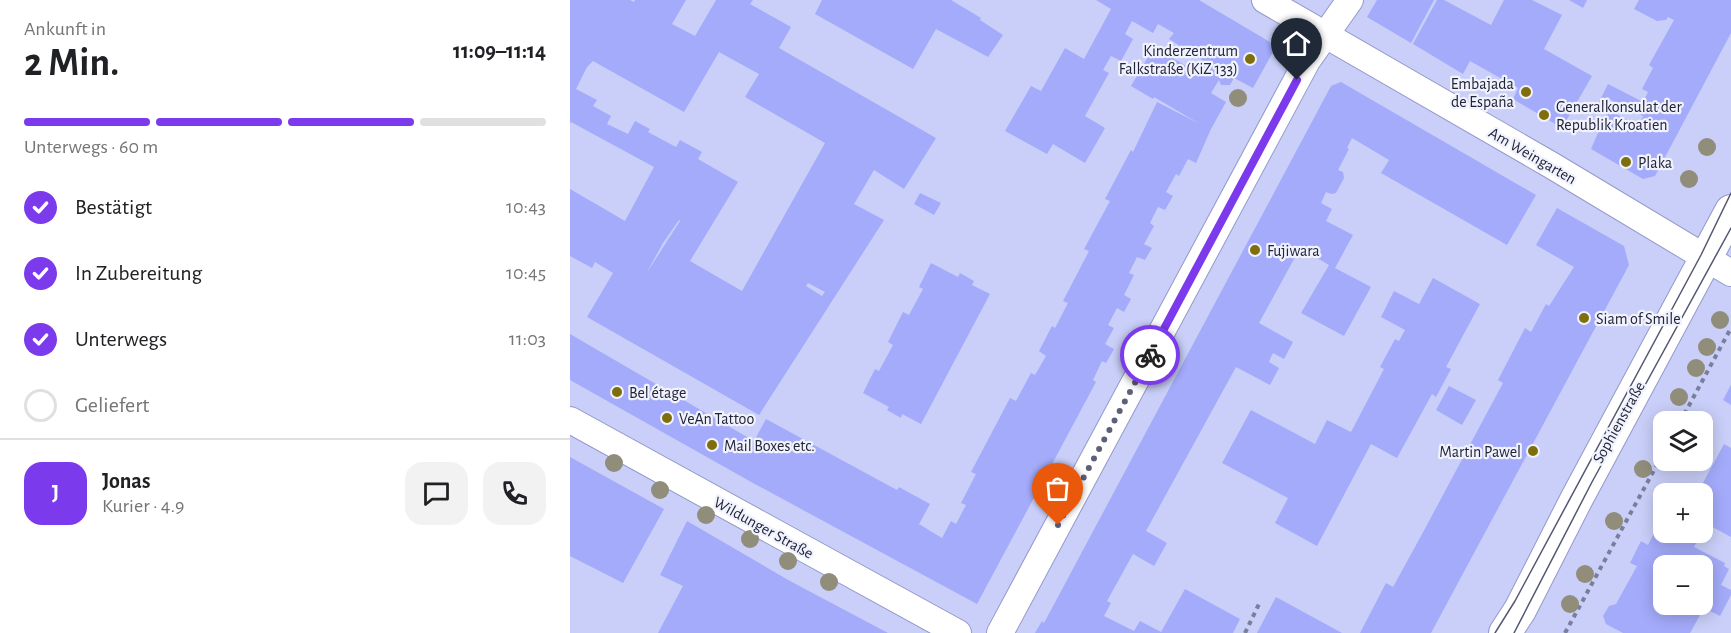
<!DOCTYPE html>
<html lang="de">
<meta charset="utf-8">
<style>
body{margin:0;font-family:"Alegreya Sans",sans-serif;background:#f2f2f2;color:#202124;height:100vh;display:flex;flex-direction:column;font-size:22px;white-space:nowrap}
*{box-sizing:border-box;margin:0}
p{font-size:20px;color:#757577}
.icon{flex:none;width:33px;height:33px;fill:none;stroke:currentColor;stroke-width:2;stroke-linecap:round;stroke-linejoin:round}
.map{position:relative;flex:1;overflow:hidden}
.details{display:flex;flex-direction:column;background:#fff;width:570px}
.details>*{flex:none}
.tools{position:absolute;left:1083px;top:411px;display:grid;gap:12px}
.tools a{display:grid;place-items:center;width:60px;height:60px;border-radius:12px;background:#fff;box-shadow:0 3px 15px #0003;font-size:30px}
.pin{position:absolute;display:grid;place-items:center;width:51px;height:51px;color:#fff;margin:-62px -26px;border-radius:50% 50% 50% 0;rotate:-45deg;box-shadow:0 0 6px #0007}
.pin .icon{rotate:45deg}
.courier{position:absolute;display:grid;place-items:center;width:60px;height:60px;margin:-30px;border:4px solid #7c3aed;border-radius:50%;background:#fff;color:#222;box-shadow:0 2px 8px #0007}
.headline em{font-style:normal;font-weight:600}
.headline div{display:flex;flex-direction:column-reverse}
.headline{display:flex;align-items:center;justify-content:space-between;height:102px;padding:0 24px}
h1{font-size:39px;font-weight:600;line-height:45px}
.bar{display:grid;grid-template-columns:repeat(4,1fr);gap:9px 6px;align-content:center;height:72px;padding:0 24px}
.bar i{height:8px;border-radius:4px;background:#e0e0e0}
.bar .active{background:#7c3aed}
.bar p{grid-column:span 4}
.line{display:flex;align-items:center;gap:15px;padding:0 24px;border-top:2px solid #e0e0e0}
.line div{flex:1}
.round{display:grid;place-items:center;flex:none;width:63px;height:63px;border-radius:18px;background:#f2f2f2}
ol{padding:0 24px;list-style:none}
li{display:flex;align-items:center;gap:18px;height:66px}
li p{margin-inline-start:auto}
li .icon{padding:6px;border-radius:50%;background:#7c3aed;color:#fff;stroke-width:4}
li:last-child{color:#757577}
li i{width:33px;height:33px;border:3px solid #e0e0e0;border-radius:50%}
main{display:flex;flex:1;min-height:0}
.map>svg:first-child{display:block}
</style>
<main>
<section class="details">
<div class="headline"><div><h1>2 Min.</h1><p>Ankunft in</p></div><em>11:09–11:14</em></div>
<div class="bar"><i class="active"></i><i class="active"></i><i class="active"></i><i></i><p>Unterwegs · 60 m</p></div>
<ol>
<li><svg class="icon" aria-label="check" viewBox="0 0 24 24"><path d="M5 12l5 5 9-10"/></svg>Bestätigt<p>10:43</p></li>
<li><svg class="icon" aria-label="check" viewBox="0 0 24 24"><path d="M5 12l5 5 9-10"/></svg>In Zubereitung<p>10:45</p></li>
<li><svg class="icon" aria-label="check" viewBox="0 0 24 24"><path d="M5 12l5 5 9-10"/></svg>Unterwegs<p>11:03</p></li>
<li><i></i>Geliefert</li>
</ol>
<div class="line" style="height:108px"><b class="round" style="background:#7c3aed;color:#fff">J</b><div><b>Jonas</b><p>Kurier · 4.9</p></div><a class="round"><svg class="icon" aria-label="chat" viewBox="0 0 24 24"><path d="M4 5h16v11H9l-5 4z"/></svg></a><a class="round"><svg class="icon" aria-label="phone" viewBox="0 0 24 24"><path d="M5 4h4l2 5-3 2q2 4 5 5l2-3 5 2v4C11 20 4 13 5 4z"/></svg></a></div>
</section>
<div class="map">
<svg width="1161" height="633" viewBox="0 0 1161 633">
<rect width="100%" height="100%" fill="#c9cff8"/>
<g fill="#a4abfa" fill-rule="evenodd">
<path d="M 0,0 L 60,0 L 64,2 L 65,0 L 116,0 L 102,24 L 125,36 L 146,0 L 183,0 L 180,4 L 221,27 L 209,48 L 366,138 L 334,189 L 304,170 L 284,204 L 314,220 L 189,415 L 17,317 L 43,273 L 25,262 L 22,268 L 0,256 L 0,189 L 55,221 L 84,167 L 1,122 L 0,125 ZM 149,52 L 189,74 L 175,97 L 255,143 L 172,291 L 120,261 L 168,182 L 128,159 L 132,152 L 110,140 L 106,147 L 78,132 L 80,129 L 65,121 L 58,134 L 37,124 L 41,116 L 23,106 L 27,100 L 6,89 L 17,67 L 23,61 L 114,112 ZM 109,220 L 110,221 L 76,274 L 93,243 ZM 238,283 L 255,292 L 252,296 L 236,286 Z"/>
<path d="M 252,0 L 381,0 L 411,18 L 410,20 L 433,35 L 418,57 L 366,29 L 343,69 L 245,14 Z"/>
<path d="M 526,0 L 629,0 L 700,42 L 703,52 L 683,88 L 664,78 L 660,85 L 651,85 L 649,80 L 641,93 L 656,102 L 641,129 L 626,163 L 618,159 L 609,176 L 606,174 L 596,192 L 603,196 L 595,210 L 588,207 L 580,223 L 584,226 L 574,244 L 582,248 L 575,260 L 567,257 L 559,273 L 564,275 L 554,295 L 561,299 L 554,312 L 547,308 L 538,325 L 544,328 L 535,344 L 544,349 L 536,363 L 532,361 L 523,380 L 526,382 L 407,604 L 183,483 L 0,380 L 0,334 L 184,441 L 196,419 L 327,490 L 329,487 L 360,504 L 349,524 L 372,538 L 381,521 L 386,524 L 396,505 L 391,503 L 406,474 L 401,472 L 440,398 L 446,401 L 461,373 L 465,375 L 476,356 L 469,351 L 482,326 L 485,328 L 498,303 L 493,301 L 519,251 L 514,249 L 540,201 L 535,199 L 561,150 L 563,152 L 587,102 L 630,124 L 584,97 L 583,99 L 561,86 L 584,47 L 628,73 L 634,61 L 599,39 L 604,33 L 588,24 L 583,33 L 562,21 L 555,34 L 563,39 L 551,61 L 541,56 L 533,70 L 539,73 L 515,116 L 535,128 L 515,163 L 483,144 L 477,154 L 435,131 L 461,86 L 471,91 L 495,48 L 514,59 L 541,9 Z"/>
<path d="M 807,0 L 864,0 L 841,43 L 797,17 Z"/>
<path d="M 867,0 L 874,0 L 921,25 L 934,0 L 962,0 L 992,15 L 974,49 L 1022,76 L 992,128 L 943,99 L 948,88 L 900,61 L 893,74 L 843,44 Z"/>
<path d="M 999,0 L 1017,0 L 1013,8 Z"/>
<path d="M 1069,0 L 1161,0 L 1161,33 L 1085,176 L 1073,179 L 1021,149 L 1038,110 L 1069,126 L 1073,116 L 1039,99 L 1035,107 L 1028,104 L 1038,84 L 1073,102 L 1078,92 L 1072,89 L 1083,68 L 1079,65 L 1104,20 L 1098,17 L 1096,20 L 1087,21 L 1064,9 Z"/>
<path d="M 771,82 L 966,195 L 937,245 L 811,173 L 819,160 L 782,138 L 777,148 L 779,149 L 768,170 L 773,172 L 774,178 L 766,193 L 761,194 L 756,192 L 751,203 L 762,209 L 756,221 L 783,235 L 765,268 L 801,287 L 774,336 L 731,313 L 759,265 L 730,248 L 689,323 L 723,342 L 714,359 L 703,353 L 701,357 L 699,362 L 709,368 L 700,385 L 666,367 L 576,531 L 597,543 L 584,566 L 563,554 L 537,601 L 541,603 L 534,616 L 564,631 L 570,621 L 591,632 L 615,589 L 670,619 L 663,633 L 465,633 L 472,621 L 474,623 L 497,580 L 761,86 Z"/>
<path d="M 350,193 L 371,203 L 364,215 L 344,204 Z"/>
<path d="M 987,208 L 1054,246 L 1059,265 L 861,633 L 790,633 L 816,583 L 823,587 L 851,536 L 933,383 L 928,380 L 955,328 L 961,332 L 976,304 L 979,306 L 1004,267 L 966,245 Z"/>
<path d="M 361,263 L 388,277 L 390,273 L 404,281 L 402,285 L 420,294 L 351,424 L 332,414 L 331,418 L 317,410 L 319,407 L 293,393 L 305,369 L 309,371 L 323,345 L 318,342 L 333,312 L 339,315 L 353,289 L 349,287 Z"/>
<path d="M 863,278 L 910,304 L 876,367 L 881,369 L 866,397 L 862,394 L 827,458 L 801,444 L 747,546 L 705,523 L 718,498 L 652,463 L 681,410 L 745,444 L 757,420 L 781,432 L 814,369 L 810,367 L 825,339 L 829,341 L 835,330 L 811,317 L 824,291 L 849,304 Z"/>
<path d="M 1161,385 L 1161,405 L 1153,400 Z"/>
<path d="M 879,386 L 906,400 L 892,425 L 866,410 Z"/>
<path d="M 1154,444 L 1161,448 L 1161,537 L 1137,524 L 1132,532 L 1132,494 L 1127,494 Z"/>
<path d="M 0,457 L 94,509 L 53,583 L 0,556 Z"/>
<path d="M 117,521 L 220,581 L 318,633 L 88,633 L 113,586 L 90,575 Z"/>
<path d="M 1086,529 L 1104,539 L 1108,532 L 1132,532 L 1124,547 L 1155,563 L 1154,566 L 1159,569 L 1151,585 L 1161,590 L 1161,595 L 1150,616 L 1134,608 L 1120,633 L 1053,633 L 1036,624 L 1033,616 L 1039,606 L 1046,604 L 1067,566 L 1060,563 L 1071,541 L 1078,545 ZM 1094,566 L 1132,566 L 1132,604 L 1094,604 Z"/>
<path d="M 706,597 L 772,633 L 687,633 Z"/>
</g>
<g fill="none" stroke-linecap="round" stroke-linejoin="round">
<defs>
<g id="minor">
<path d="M 695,0 L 981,165 L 1161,273"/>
<path d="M 0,420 L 388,633"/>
<path d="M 430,633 L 737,61 L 780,0"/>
</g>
<path id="tertiary" d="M 935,633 L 950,610 L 1006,500 L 1161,211"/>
</defs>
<use href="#minor" stroke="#9399ca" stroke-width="28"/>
<use href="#tertiary" stroke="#9399ca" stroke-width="34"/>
<g stroke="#7a7e9d" stroke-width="4" stroke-dasharray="4.5 4.5" stroke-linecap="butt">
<path d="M 1110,422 L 1161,328"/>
<path d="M 675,633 L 690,602"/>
<path d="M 995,633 L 1094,452"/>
</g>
<use href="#minor" stroke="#fff" stroke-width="26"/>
<use href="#tertiary" stroke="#fff" stroke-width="32"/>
<g stroke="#545871" stroke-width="1.5">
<path d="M 925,633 L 945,601 L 1131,255 L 1161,193"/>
<path d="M 944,633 L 1022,482 L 1161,228"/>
</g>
</g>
<g fill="#908d7a">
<circle cx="668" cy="98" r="9"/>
<circle cx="1137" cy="147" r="9"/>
<circle cx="1119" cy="179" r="9"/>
<circle cx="1150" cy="320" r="9"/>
<circle cx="1137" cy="347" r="9"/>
<circle cx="1126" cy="368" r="9"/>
<circle cx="1109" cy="397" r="9"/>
<circle cx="44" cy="463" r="9"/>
<circle cx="1073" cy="469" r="9"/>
<circle cx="90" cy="490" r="9"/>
<circle cx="136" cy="515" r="9"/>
<circle cx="1044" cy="521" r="9"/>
<circle cx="180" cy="539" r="9"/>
<circle cx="218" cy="561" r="9"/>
<circle cx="1015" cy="574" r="9"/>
<circle cx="259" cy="582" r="9"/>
<circle cx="1000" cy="604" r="9"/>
</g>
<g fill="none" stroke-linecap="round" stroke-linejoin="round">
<path stroke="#5c607b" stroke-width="6" stroke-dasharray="0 10.8" d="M 488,525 L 580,355"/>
<path stroke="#7c3aed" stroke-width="8" d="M 580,355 L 727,80"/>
</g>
<g fill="#7e6e0c" stroke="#f0f2fd" stroke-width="2">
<circle cx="680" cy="59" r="6"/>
<circle cx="956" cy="92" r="6"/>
<circle cx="974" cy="115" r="6"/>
<circle cx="1056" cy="162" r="6"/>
<circle cx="685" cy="250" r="6"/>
<circle cx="1014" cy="318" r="6"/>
<circle cx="47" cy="392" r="6"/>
<circle cx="97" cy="418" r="6"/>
<circle cx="142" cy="445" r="6"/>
<circle cx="963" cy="451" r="6"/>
</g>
<g text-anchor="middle" stroke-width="4.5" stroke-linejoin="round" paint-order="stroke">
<g font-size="16" fill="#222437" stroke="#f0f2fd" text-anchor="start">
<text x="668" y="56" text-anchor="end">Kinderzentrum<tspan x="668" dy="18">Falkstraße (KiZ 133)</tspan></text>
<text x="944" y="89" text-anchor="end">Embajada<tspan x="944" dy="18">de España</tspan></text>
<text x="986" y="112">Generalkonsulat der<tspan x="986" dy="18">Republik Kroatien</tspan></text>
<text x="1068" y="168">Plaka</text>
<text x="697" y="256">Fujiwara</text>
<text x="1026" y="324">Siam of Smile</text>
<text x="59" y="398">Bel étage</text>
<text x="109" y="424">VeAn Tattoo</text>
<text x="154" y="451">Mail Boxes etc.</text>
<text x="951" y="457" text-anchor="end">Martin Pawel</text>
</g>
<g font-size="16" fill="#222437" stroke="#f0f2fd">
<text transform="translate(963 155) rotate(30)" y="6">Am Weingarten</text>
<text transform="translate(1048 422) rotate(-61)" y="6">Sophienstraße</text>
<text transform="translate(194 527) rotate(29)" y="6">Wildunger Straße</text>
</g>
</g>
</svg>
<div class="tools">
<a><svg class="icon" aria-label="layers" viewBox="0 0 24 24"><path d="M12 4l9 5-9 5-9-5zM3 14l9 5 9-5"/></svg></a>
<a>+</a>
<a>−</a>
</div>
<div class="pin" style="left:488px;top:525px;background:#ea580c"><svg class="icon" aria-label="bag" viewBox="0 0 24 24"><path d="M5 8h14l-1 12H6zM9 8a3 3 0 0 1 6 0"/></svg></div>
<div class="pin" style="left:727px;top:80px;background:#1f2937"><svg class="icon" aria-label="home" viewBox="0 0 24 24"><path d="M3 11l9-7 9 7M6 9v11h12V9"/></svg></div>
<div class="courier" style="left:580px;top:355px"><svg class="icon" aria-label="bike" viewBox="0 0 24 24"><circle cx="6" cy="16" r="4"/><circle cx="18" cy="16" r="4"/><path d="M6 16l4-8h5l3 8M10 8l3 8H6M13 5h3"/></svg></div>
</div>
</main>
